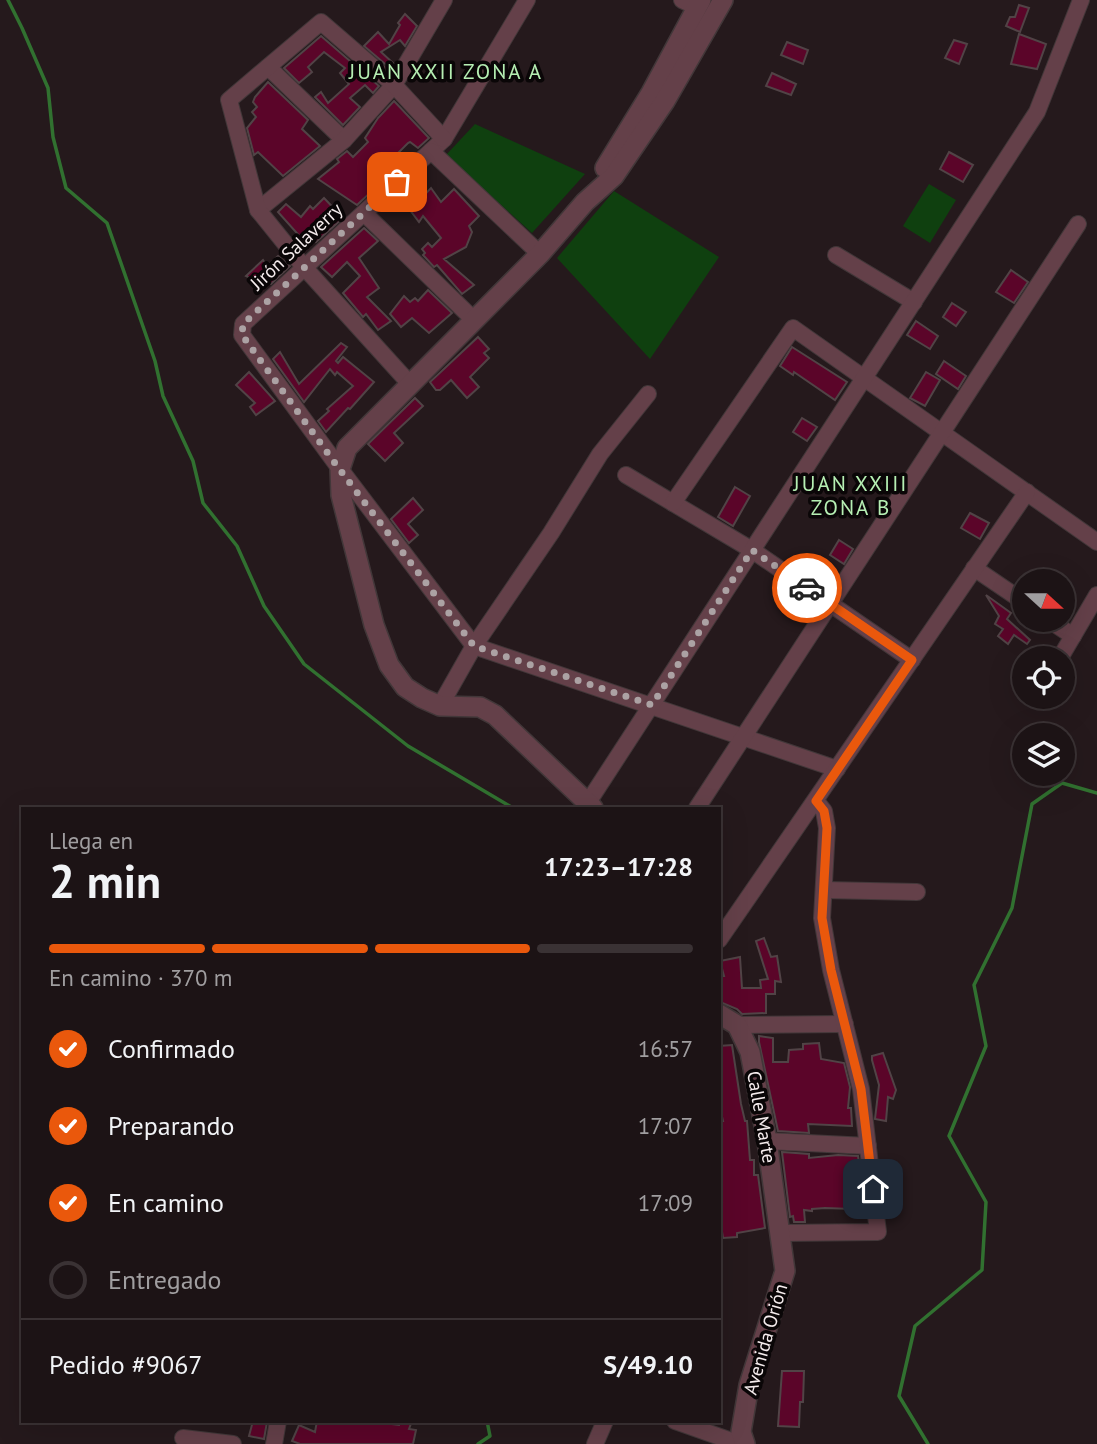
<!DOCTYPE html>
<html lang="es">
<meta charset="utf-8">
<style>
body{margin:0;font-family:"PT Sans",sans-serif;background:#292022;color:#f1f3f6;height:100vh;display:flex;flex-direction:column;font-size:26px;white-space:nowrap}
*{box-sizing:border-box;margin:0}
p{font-size:23px;color:#a09ea0}
.icon{flex:none;width:38px;height:38px;fill:none;stroke:currentColor;stroke-width:2;stroke-linecap:round;stroke-linejoin:round}
.map{position:relative;flex:1;overflow:hidden}
.drawer{position:absolute;left:21px;top:807px;width:700px;height:616px;display:flex;flex-direction:column;background:#1c1315;border-radius:0px;box-shadow:0 7px 28px #0002,0 0 0 2px #3a3234}
.drawer>*{flex:none}
.needle{width:46px;rotate:111deg}
.controls{position:absolute;left:1012px;top:569px;display:grid;gap:14px}
.controls a{display:grid;place-items:center;width:63px;height:63px;border-radius:50%;background:#1c1315;box-shadow:0 7px 28px #0002,0 0 0 2px #3a3234;font-size:35px}
.pin{position:absolute;display:grid;place-items:center;width:60px;height:60px;color:#fff;margin:-30px;border-radius:14px;box-shadow:0 4px 10px #0006}
.courier{position:absolute;display:grid;place-items:center;width:70px;height:70px;margin:-35px;border:5px solid #ea580c;border-radius:50%;background:#fff;color:#222;box-shadow:0 2px 9px #0007}
.overview em{font-style:normal;font-weight:700}
.overview div{display:flex;flex-direction:column-reverse}
.overview{display:flex;align-items:center;justify-content:space-between;height:119px;padding:0 28px}
h1{font-size:46px;font-weight:700;line-height:52px}
.bar{display:grid;grid-template-columns:repeat(4,1fr);gap:10px 7px;align-content:center;height:84px;padding:0 28px}
.bar i{height:9px;border-radius:5px;background:#3a3234}
.bar .current{background:#ea580c}
.bar p{grid-column:span 4}
.line{display:flex;align-items:center;gap:18px;padding:0 28px;border-top:2px solid #3a3234}
.line div{flex:1}
ol{padding:0 28px;list-style:none}
li{display:flex;align-items:center;gap:21px;height:77px}
li p{margin-inline-start:auto}
li .icon{padding:7px;border-radius:50%;background:#ea580c;color:#fff;stroke-width:4}
li:last-child{color:#a09ea0}
li i{width:38px;height:38px;border:4px solid #3a3234;border-radius:50%}
.map>svg:first-child{display:block}
</style>
<div class="map">
<svg width="1097" height="1444" viewBox="0 0 1097 1444">
<rect width="100%" height="100%" fill="#25191c"/>
<g fill="#0f400f">
<path d="M 475,124 L 585,174 L 532,233 L 446,155 Z"/>
<path d="M 929,184 L 956,200 L 930,243 L 903,226 Z"/>
<path d="M 614,191 L 719,257 L 650,359 L 557,258 Z"/>
</g>
<g fill="none" stroke-linecap="round" stroke-linejoin="round">
<g stroke="#317130" stroke-width="3.5">
<path d="M 8,0 L 22,28 L 48,88 L 53,137 L 66,188 L 107,223 L 155,361 L 163,396 L 193,461 L 203,503 L 237,546 L 264,606 L 304,664 L 408,746 L 513,808"/>
<path d="M 478,1444 L 490,1436 L 487,1421"/>
<path d="M 928,1444 L 899,1396 L 915,1326 L 982,1270 L 986,1202 L 949,1136 L 986,1046 L 974,985 L 1012,908 L 1032,804 L 1062,783 L 1097,793"/>
</g>
</g>
<g fill="#5b0529" stroke="#514346" stroke-width="2">
<path d="M 1019,5 L 1029,8 L 1020,32 L 1006,26 L 1010,17 L 1015,17 Z"/>
<path d="M 405,14 L 417,26 L 405,46 L 400,40 L 381,52 L 394,64 L 391,69 L 364,46 L 378,32 L 389,44 L 400,25 L 398,23 Z"/>
<path d="M 1019,34 L 1046,44 L 1037,69 L 1011,64 Z"/>
<path d="M 321,36 L 379,86 L 373,93 L 365,85 L 350,98 L 360,107 L 343,125 L 315,97 L 321,92 L 328,103 L 349,84 L 340,73 L 345,68 L 324,52 L 308,67 L 312,72 L 299,83 L 284,68 Z"/>
<path d="M 954,40 L 967,44 L 959,64 L 945,58 Z"/>
<path d="M 787,42 L 808,50 L 803,64 L 781,55 Z"/>
<path d="M 772,73 L 796,84 L 791,95 L 766,86 Z"/>
<path d="M 268,82 L 308,120 L 302,129 L 320,146 L 283,176 L 258,152 L 254,155 L 247,128 L 256,117 L 252,112 L 257,107 L 253,102 L 255,97 Z"/>
<path d="M 394,101 L 429,138 L 418,148 L 410,142 L 408,143 L 381,170 L 388,176 L 357,205 L 318,179 L 339,162 L 337,159 L 347,151 L 353,157 L 368,142 L 365,138 L 378,118 Z"/>
<path d="M 949,152 L 973,165 L 963,182 L 940,169 Z"/>
<path d="M 431,188 L 441,202 L 454,189 L 479,216 L 469,226 L 472,232 L 466,247 L 444,259 L 474,285 L 462,294 L 437,265 L 434,267 L 423,255 L 425,253 L 422,249 L 428,243 L 432,247 L 441,238 L 423,216 L 419,222 L 410,210 Z"/>
<path d="M 324,198 L 343,218 L 316,242 L 310,235 L 303,240 L 278,212 L 286,204 L 301,217 L 310,206 L 313,209 Z"/>
<path d="M 364,228 L 378,241 L 359,258 L 379,288 L 367,297 L 391,321 L 378,330 L 366,314 L 363,317 L 343,293 L 360,276 L 347,262 L 332,277 L 321,267 Z"/>
<path d="M 278,256 L 290,266 L 271,284 L 265,279 L 260,283 L 246,276 L 263,260 L 267,266 Z"/>
<path d="M 1011,270 L 1028,282 L 1014,303 L 996,292 Z"/>
<path d="M 428,290 L 452,313 L 429,333 L 412,318 L 401,327 L 390,314 L 404,296 L 410,302 L 415,298 L 418,301 Z"/>
<path d="M 952,303 L 966,312 L 956,326 L 943,317 Z"/>
<path d="M 916,321 L 938,336 L 930,349 L 907,335 Z"/>
<path d="M 478,337 L 489,349 L 484,353 L 489,358 L 470,377 L 479,387 L 467,398 L 451,380 L 440,390 L 436,390 L 430,382 Z"/>
<path d="M 341,343 L 347,347 L 336,361 L 338,363 L 343,357 L 374,382 L 350,409 L 348,408 L 326,432 L 318,421 L 329,411 L 327,409 L 353,386 L 337,372 L 335,375 L 330,369 L 304,402 L 273,359 L 280,352 L 299,384 Z"/>
<path d="M 792,347 L 847,382 L 835,400 L 794,372 L 793,375 L 780,366 Z"/>
<path d="M 944,361 L 966,376 L 958,389 L 936,374 Z"/>
<path d="M 249,372 L 275,401 L 256,415 L 250,407 L 255,403 L 236,385 Z"/>
<path d="M 926,372 L 940,380 L 925,406 L 910,398 Z"/>
<path d="M 415,398 L 423,406 L 394,433 L 403,443 L 385,461 L 368,444 Z"/>
<path d="M 802,418 L 817,427 L 807,441 L 793,432 Z"/>
<path d="M 735,487 L 750,496 L 733,526 L 718,517 Z"/>
<path d="M 413,498 L 423,510 L 408,524 L 418,535 L 409,543 L 391,519 Z"/>
<path d="M 970,513 L 989,523 L 980,539 L 961,528 Z"/>
<path d="M 839,540 L 853,549 L 844,564 L 830,555 Z"/>
<path d="M 986,595 L 1011,613 L 1007,619 L 1030,640 L 1027,644 L 1014,635 L 1008,644 L 998,636 L 1003,629 L 995,624 L 999,616 Z"/>
<path d="M 764,938 L 771,957 L 777,956 L 781,982 L 775,981 L 775,994 L 766,994 L 766,1013 L 742,1014 L 737,1009 L 720,1002 L 719,976 L 724,976 L 720,961 L 740,957 L 742,988 L 761,988 L 760,980 L 768,979 L 756,941 Z"/>
<path d="M 759,1036 L 773,1038 L 773,1062 L 788,1062 L 789,1050 L 803,1049 L 803,1044 L 819,1043 L 821,1059 L 844,1063 L 850,1087 L 848,1108 L 851,1108 L 852,1126 L 808,1124 L 809,1133 L 778,1131 L 759,1042 Z"/>
<path d="M 732,1045 L 741,1104 L 745,1121 L 747,1121 L 750,1160 L 754,1160 L 754,1175 L 758,1175 L 765,1228 L 737,1233 L 737,1237 L 723,1238 L 719,1213 L 719,1202 L 722,1202 L 719,1181 L 719,1121 L 723,1121 L 719,1104 L 719,1082 L 722,1082 L 719,1046 Z"/>
<path d="M 883,1053 L 896,1090 L 893,1099 L 888,1097 L 886,1121 L 875,1119 L 879,1085 L 872,1060 L 872,1056 Z"/>
<path d="M 782,1152 L 809,1154 L 809,1158 L 838,1155 L 858,1156 L 861,1177 L 856,1177 L 853,1209 L 825,1208 L 812,1209 L 812,1211 L 804,1210 L 805,1222 L 794,1222 L 793,1216 L 790,1217 Z"/>
<path d="M 782,1371 L 804,1371 L 803,1402 L 800,1402 L 799,1427 L 778,1426 Z"/>
<path d="M 253,1421 L 267,1422 L 264,1439 L 249,1436 Z"/>
<path d="M 317,1421 L 367,1421 L 399,1425 L 400,1421 L 412,1421 L 409,1429 L 416,1430 L 413,1444 L 300,1444 L 292,1441 L 299,1425 L 315,1432 Z"/>
</g>
<g fill="none" stroke-linecap="round" stroke-linejoin="round">
<defs>
<g id="minor">
<path d="M 527,0 L 444,139 L 243,324 L 242,335 L 340,469 L 474,646 L 837,769"/>
<path d="M 682,0 L 697,7"/>
<path d="M 268,67 L 344,140"/>
<path d="M 431,151 L 540,254"/>
<path d="M 258,210 L 344,140 L 394,85 L 444,0"/>
<path d="M 364,213 L 474,320"/>
<path d="M 836,255 L 914,302"/>
<path d="M 410,384 L 304,267 L 258,210 L 229,100 L 321,22 L 394,85 L 444,139"/>
<path d="M 626,475 L 752,550 L 912,660"/>
<path d="M 673,503 L 793,328 L 1097,542"/>
<path d="M 974,568 L 1024,602"/>
<path d="M 1049,620 L 1073,636"/>
<path d="M 1060,658 L 1097,595"/>
<path d="M 440,706 L 474,646 L 551,533 L 600,454 L 648,394"/>
<path d="M 587,804 L 1037,112 L 1081,0"/>
<path d="M 697,808 L 1078,224"/>
<path d="M 824,890 L 917,892"/>
<path d="M 719,940 L 1027,492"/>
<path d="M 737,1025 L 845,1024"/>
<path d="M 767,1141 L 868,1146"/>
<path d="M 780,1233 L 878,1232 L 861,1089 L 831,970 L 822,918 L 827,828 L 824,811 L 816,801"/>
<path d="M 675,1421 L 740,1444"/>
<path d="M 183,1438 L 233,1444"/>
<path d="M 274,1444 L 278,1421"/>
<path d="M 595,1444 L 605,1421"/>
</g>
<g id="tertiary">
<path d="M 605,168 L 651,93 L 701,0"/>
<path d="M 593,808 L 495,715 L 480,707 L 440,706 L 422,698 L 405,687 L 389,665 L 374,625 L 341,495 L 340,469 L 347,448 L 540,254 L 585,202 L 614,176 L 665,101 L 723,0"/>
<path d="M 719,1014 L 737,1025 L 750,1052 L 767,1141 L 785,1271 L 749,1385 L 741,1432 L 745,1444"/>
</g>
</defs>
<use href="#minor" stroke="#423739" stroke-width="18"/>
<use href="#tertiary" stroke="#423739" stroke-width="22"/>
<use href="#minor" stroke="#644049" stroke-width="16"/>
<use href="#tertiary" stroke="#644049" stroke-width="19"/>
</g>
<g fill="none" stroke-linecap="round" stroke-linejoin="round">
<path stroke="#aca2a4" stroke-width="7" stroke-dasharray="0 12.6" d="M 397,182 L 243,324 L 242,335 L 340,470 L 474,646 L 652,705 L 752,550 L 807,588"/>
<path stroke="#ea580c" stroke-width="9" d="M 807,588 L 912,660 L 816,801 L 824,811 L 827,828 L 822,918 L 831,970 L 861,1089 L 873,1189"/>
</g>
<g text-anchor="middle" stroke-width="7" stroke-linejoin="round" paint-order="stroke">
<g font-size="19" fill="#f5eced" stroke="#0a0607">
<text transform="translate(296 246) rotate(-43)" y="7">Jirón Salaverry</text>
<text transform="translate(762 1117) rotate(80)" y="7">Calle Marte</text>
<text transform="translate(765 1339) rotate(-74)" y="7">Avenida Orión</text>
</g>
<g font-size="21" letter-spacing="2" fill="#b6efb3" stroke="#0a0607">
<text x="446" y="79">JUAN XXII ZONA A</text>
<text x="851" y="491">JUAN XXIII<tspan x="851" dy="24">ZONA B</tspan></text>
</g>
</g>
</svg>
<div class="controls">
<a><svg class="needle" viewBox="-14 -14 28 28"><path d="M0-13l5 13h-10z" fill="#e53935"/><path d="M0 13l5-13h-10z" fill="#a09ea0"/></svg></a>
<a><svg class="icon" aria-label="locate" viewBox="0 0 24 24"><circle cx="12" cy="12" r="6"/><path d="M12 2v4M12 18v4M2 12h4M18 12h4"/></svg></a>
<a><svg class="icon" aria-label="layers" viewBox="0 0 24 24"><path d="M12 4l9 5-9 5-9-5zM3 14l9 5 9-5"/></svg></a>
</div>
<div class="pin" style="left:397px;top:182px;background:#ea580c"><svg class="icon" aria-label="bag" viewBox="0 0 24 24"><path d="M5 8h14l-1 12H6zM9 8a3 3 0 0 1 6 0"/></svg></div>
<div class="pin" style="left:873px;top:1189px;background:#1f2937"><svg class="icon" aria-label="home" viewBox="0 0 24 24"><path d="M3 11l9-7 9 7M6 9v11h12V9"/></svg></div>
<div class="courier" style="left:807px;top:588px"><svg class="icon" aria-label="car" viewBox="0 0 24 24"><path d="M5 17H2v-5l4-1 3-4h7l3 4 3 1v5h-3M9 17h6M6 11h13"/><circle cx="7" cy="17" r="2"/><circle cx="17" cy="17" r="2"/></svg></div>
<section class="drawer">
<div class="overview"><div><h1>2 min</h1><p>Llega en</p></div><em>17:23–17:28</em></div>
<div class="bar"><i class="current"></i><i class="current"></i><i class="current"></i><i></i><p>En camino · 370 m</p></div>
<ol>
<li><svg class="icon" aria-label="check" viewBox="0 0 24 24"><path d="M5 12l5 5 9-10"/></svg>Confirmado<p>16:57</p></li>
<li><svg class="icon" aria-label="check" viewBox="0 0 24 24"><path d="M5 12l5 5 9-10"/></svg>Preparando<p>17:07</p></li>
<li><svg class="icon" aria-label="check" viewBox="0 0 24 24"><path d="M5 12l5 5 9-10"/></svg>En camino<p>17:09</p></li>
<li><i></i>Entregado</li>
</ol>
<div class="line" style="height:91px"><div>Pedido #9067</div><b>S/49.10</b></div>
</section>
</div>
